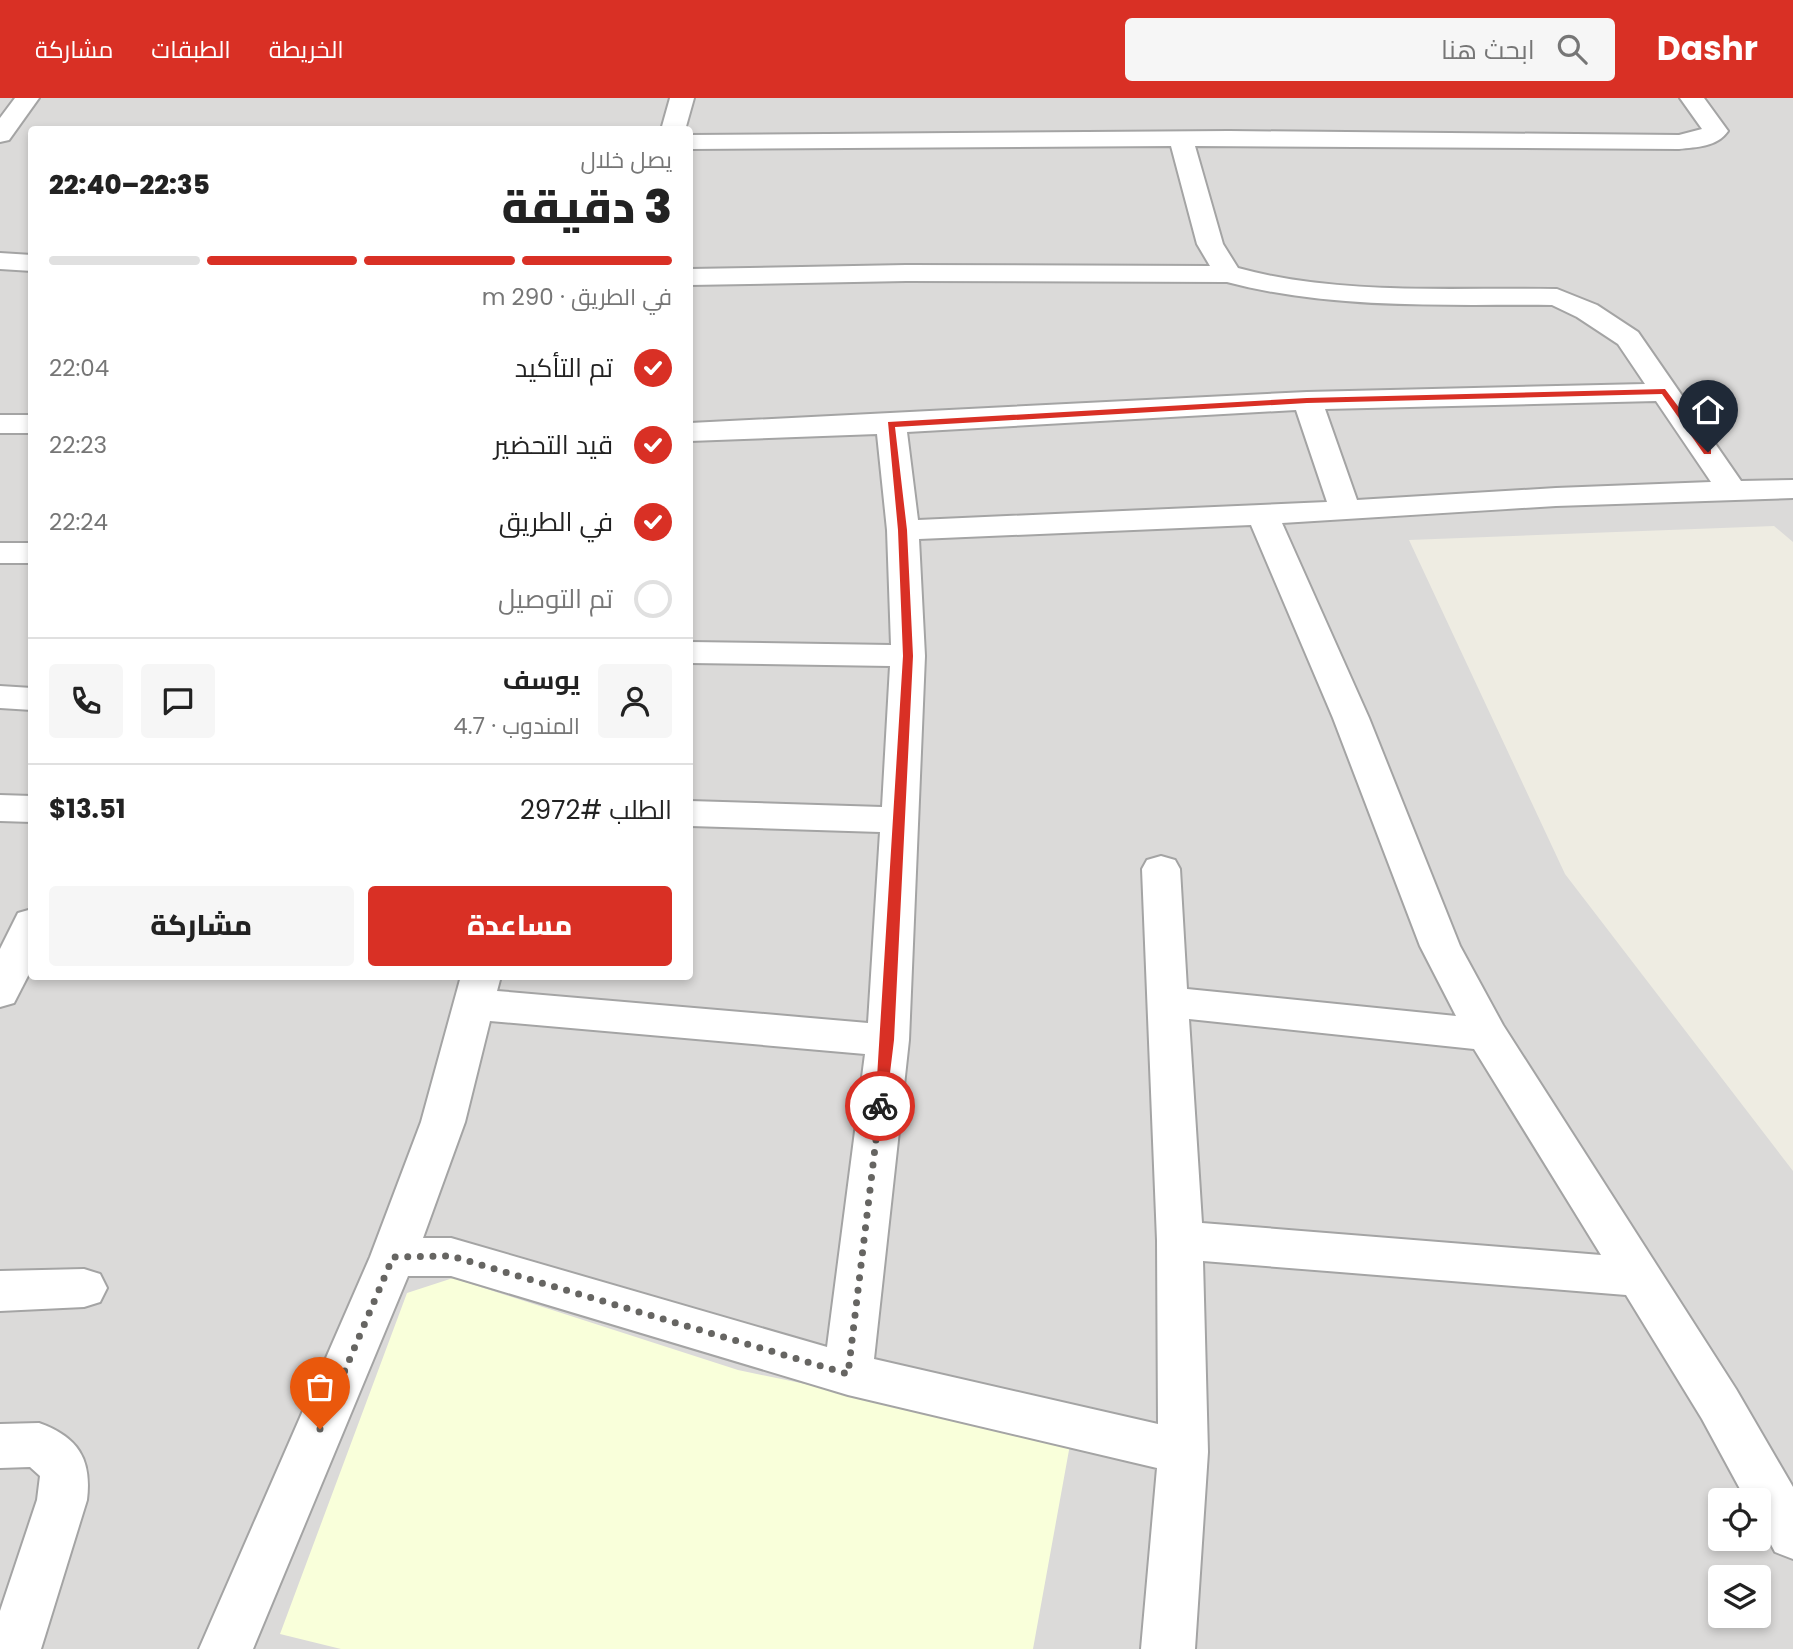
<!DOCTYPE html>
<html lang="ar">
<meta charset="utf-8">
<style>
body{margin:0;font-family:Poppins,Cairo,sans-serif;background:#f6f6f6;color:#222;direction:rtl;height:100vh;display:flex;flex-direction:column;font-size:26px;white-space:nowrap}
*{box-sizing:border-box;margin:0}
p{font-size:23px;color:#767676}
.icon{flex:none;width:38px;height:38px;fill:none;stroke:currentColor;stroke-width:2;stroke-linecap:round;stroke-linejoin:round}
.map{position:relative;flex:1;overflow:hidden;direction:ltr}
.side{position:absolute;left:28px;top:28px;width:665px;height:854px;display:flex;flex-direction:column;background:#fff;border-radius:7px;box-shadow:0 4px 10px #0003;direction:rtl}
.side>*{flex:none}
.fabs{position:absolute;left:1708px;top:1390px;display:grid;gap:14px}
.fabs a{display:grid;place-items:center;width:63px;height:63px;border-radius:7px;background:#fff;box-shadow:0 4px 10px #0003;font-size:35px}
.pin{position:absolute;display:grid;place-items:center;width:60px;height:60px;color:#fff;margin:-72px -30px;border-radius:50% 50% 50% 0;rotate:-45deg;box-shadow:0 0 7px #0007}
.pin .icon{rotate:45deg}
.courier{position:absolute;display:grid;place-items:center;width:70px;height:70px;margin:-35px;border:5px solid #d93025;border-radius:50%;background:#fff;color:#222;box-shadow:0 2px 9px #0007}
.summary em{font-style:normal;font-weight:800}
.summary div{display:flex;flex-direction:column-reverse}
.summary{display:flex;align-items:center;justify-content:space-between;height:119px;padding:0 21px}
h1{font-size:46px;font-weight:800;line-height:52px}
.bar{display:grid;grid-template-columns:repeat(4,1fr);gap:10px 7px;align-content:center;height:84px;padding:0 21px}
.bar i{height:9px;border-radius:5px;background:#e0e0e0}
.bar .selected{background:#d93025}
.bar p{grid-column:span 4}
.line{display:flex;align-items:center;gap:18px;padding:0 21px;border-top:2px solid #e0e0e0}
.line div{flex:1}
.round{display:grid;place-items:center;flex:none;width:74px;height:74px;border-radius:7px;background:#f6f6f6}
ol{padding:0 21px;list-style:none}
li{display:flex;align-items:center;gap:21px;height:77px}
li p{margin-inline-start:auto}
li .icon{padding:7px;border-radius:50%;background:#d93025;color:#fff;stroke-width:4}
li:last-child{color:#767676}
li i{width:38px;height:38px;border:4px solid #e0e0e0;border-radius:50%}
.action{display:flex;gap:14px;margin-top:auto;padding:14px 21px}
.action a{flex:1;height:80px;border-radius:7px;background:#d93025;color:#fff;font-size:28px;font-weight:800;line-height:80px;text-align:center}
.action a+a{background:#f6f6f6;color:#222}
header{display:flex;align-items:center;gap:42px;box-sizing:border-box;height:98px;padding:0 35px;background:#d93025;color:#fff}
header strong{font-size:33px}
nav{display:flex;gap:38px;margin-inline-start:auto;font-size:24px}
.search{width:490px;height:63px;background:#f6f6f6;display:flex;align-items:center;gap:18px;box-sizing:border-box;padding:0 24px;border-radius:7px;color:#767676;font-size:26px}
.map>svg:first-child{display:block}
</style>
<header>
<strong>Dashr</strong>
<div class="search"><svg class="icon" aria-label="search" viewBox="0 0 24 24"><circle cx="10" cy="10" r="6"/><path d="M15 15l6 6"/></svg>ابحث هنا</div>
<nav><a>الخريطة</a><a>الطبقات</a><a>مشاركة</a></nav>
</header>
<div class="map">
<svg width="1793" height="1551" viewBox="0 0 1793 1551">
<rect width="100%" height="100%" fill="#eeece2"/>
<path fill="#dbdad9" fill-rule="evenodd" d="M 0,0 L 1793,0 L 1793,444 L 1774,428 L 1409,442 L 1565,776 L 1793,1073 L 1793,1551 L 0,1551 ZM 32,32 L 690,32 L 690,878 L 32,878 ZM 1720,1402 L 1759,1402 L 1759,1440 L 1720,1440 ZM 1720,1479 L 1759,1479 L 1759,1517 L 1720,1517 Z"/>
<path fill="#f9ffda" d="M 453,1180 L 738,1272 L 1071,1341 L 1033,1551 L 341,1551 L 280,1536 L 407,1195 Z"/>
<g fill="none" stroke-linecap="round" stroke-linejoin="round">
<defs>
<g id="minor">
<path d="M 15,0 L 39,0 L 9,42 L 0,44 L 0,20 Z"/>
<path d="M 670,0 L 694,0 L 685,32 L 661,32 Z"/>
<path d="M 1680,0 L 1704,0 L 1728,33 C 1717,49 1697,49 1679,51 L 1195,48 L 1223,146 L 1238,170 C 1340,198 1452,189 1557,191 L 1597,207 L 1638,234 L 1741,383 L 1793,382 L 1793,400 L 1556,408 L 1282,425 L 1369,620 L 1460,848 L 1503,927 L 1736,1291 L 1793,1389 L 1793,1461 L 1775,1454 L 1759,1424 L 1759,1402 L 1746,1402 L 1702,1321 L 1626,1197 L 1203,1163 L 1208,1354 L 1195,1551 L 1141,1551 L 1157,1370 L 848,1297 L 451,1178 L 408,1178 L 253,1551 L 199,1551 L 370,1159 L 421,1024 L 461,878 L 501,878 L 497,893 L 868,925 L 880,734 L 690,728 L 690,703 L 882,709 L 890,568 L 690,565 L 690,544 L 891,547 L 887,432 L 877,336 L 690,343 L 690,325 L 1307,294 L 1645,286 L 1618,246 L 1577,219 L 1552,207 C 1444,206 1332,212 1227,184 L 906,183 L 690,187 L 690,171 L 906,167 L 1210,168 L 1197,146 L 1171,48 L 690,51 L 690,37 L 1229,33 L 1679,37 L 1702,31 ZM 1656,303 L 1711,384 L 1556,390 L 1357,402 L 1325,311 ZM 1296,312 L 1327,404 L 918,422 L 907,334 ZM 1251,427 L 1333,620 L 1420,848 L 1456,918 L 1187,891 L 1180,771 L 1175,762 L 1161,758 L 1147,762 L 1142,771 L 1157,1142 L 1158,1326 L 874,1261 L 909,942 L 925,558 L 919,441 ZM 1189,921 L 1474,951 L 1601,1157 L 1202,1125 ZM 490,923 L 865,956 L 827,1249 L 451,1140 L 423,1140 L 465,1024 Z"/>
<path d="M 0,155 L 32,157 L 32,173 L 0,171 Z"/>
<rect x="0" y="317" width="32" height="18"/>
<rect x="0" y="445" width="32" height="20"/>
<path d="M 0,588 L 32,590 L 32,612 L 0,610 Z"/>
<path d="M 0,697 L 32,698 L 32,724 L 0,723 Z"/>
<path d="M 32,811 L 32,870 L 14,905 L 0,909 L 0,851 L 18,815 Z"/>
<path d="M 84,1171 L 100,1176 L 107,1190 L 100,1204 L 84,1209 L 0,1213 L 0,1173 Z"/>
<path d="M 39,1325 C 78,1339 92,1361 87,1402 L 41,1551 L 0,1551 L 0,1513 L 37,1402 L 40,1378 L 30,1369 L 0,1370 L 0,1326 Z"/>
</g>
</defs>
<use href="#minor" stroke="#a4a4a4" stroke-width="4"/>
<use href="#minor" fill="#fff" fill-rule="evenodd"/>
</g>
<path fill="#d93025" d="M 1665,291 L 1711,352 L 1711,356 L 1704,356 L 1662,296 L 1307,305 L 895,329 L 907,432 L 913,558 L 894,942 L 886,1008 L 880,1013 L 875,1012 L 903,558 L 898,432 L 888,324 L 1307,300 Z"/>
<g fill="none" stroke-linecap="round" stroke-linejoin="round">
<path stroke="#666562" stroke-width="7" stroke-dasharray="0 12.6" d="M 320,1331 L 393,1159 L 451,1158 L 848,1276 L 880,1008"/>
</g>
</svg>
<div class="fabs">
<a><svg class="icon" aria-label="locate" viewBox="0 0 24 24"><circle cx="12" cy="12" r="6"/><path d="M12 2v4M12 18v4M2 12h4M18 12h4"/></svg></a>
<a><svg class="icon" aria-label="layers" viewBox="0 0 24 24"><path d="M12 4l9 5-9 5-9-5zM3 14l9 5 9-5"/></svg></a>
</div>
<div class="pin" style="left:320px;top:1331px;background:#ea580c"><svg class="icon" aria-label="bag" viewBox="0 0 24 24"><path d="M5 8h14l-1 12H6zM9 8a3 3 0 0 1 6 0"/></svg></div>
<div class="pin" style="left:1708px;top:354px;background:#1f2937"><svg class="icon" aria-label="home" viewBox="0 0 24 24"><path d="M3 11l9-7 9 7M6 9v11h12V9"/></svg></div>
<div class="courier" style="left:880px;top:1008px"><svg class="icon" aria-label="bike" viewBox="0 0 24 24"><circle cx="6" cy="16" r="4"/><circle cx="18" cy="16" r="4"/><path d="M6 16l4-8h5l3 8M10 8l3 8H6M13 5h3"/></svg></div>
<section class="side">
<div class="summary"><div><h1>3 دقيقة</h1><p>يصل خلال</p></div><em>22:35–22:40</em></div>
<div class="bar"><i class="selected"></i><i class="selected"></i><i class="selected"></i><i></i><p>في الطريق · 290 m</p></div>
<ol>
<li><svg class="icon" aria-label="check" viewBox="0 0 24 24"><path d="M5 12l5 5 9-10"/></svg>تم التأكيد<p>22:04</p></li>
<li><svg class="icon" aria-label="check" viewBox="0 0 24 24"><path d="M5 12l5 5 9-10"/></svg>قيد التحضير<p>22:23</p></li>
<li><svg class="icon" aria-label="check" viewBox="0 0 24 24"><path d="M5 12l5 5 9-10"/></svg>في الطريق<p>22:24</p></li>
<li><i></i>تم التوصيل</li>
</ol>
<div class="line" style="height:126px"><a class="round"><svg class="icon" aria-label="person" viewBox="0 0 24 24"><circle cx="12" cy="8" r="4"/><path d="M4 21q1-7 8-7t8 7"/></svg></a><div><b>يوسف</b><p>المندوب · 4.7</p></div><a class="round"><svg class="icon" aria-label="chat" viewBox="0 0 24 24"><path d="M4 5h16v11H9l-5 4z"/></svg></a><a class="round"><svg class="icon" aria-label="phone" viewBox="0 0 24 24"><path d="M5 4h4l2 5-3 2q2 4 5 5l2-3 5 2v4C11 20 4 13 5 4z"/></svg></a></div>
<div class="line" style="height:91px"><div>الطلب #2972</div><b>$13.51</b></div>
<div class="action"><a>مساعدة</a><a>مشاركة</a></div>
</section>
</div>
